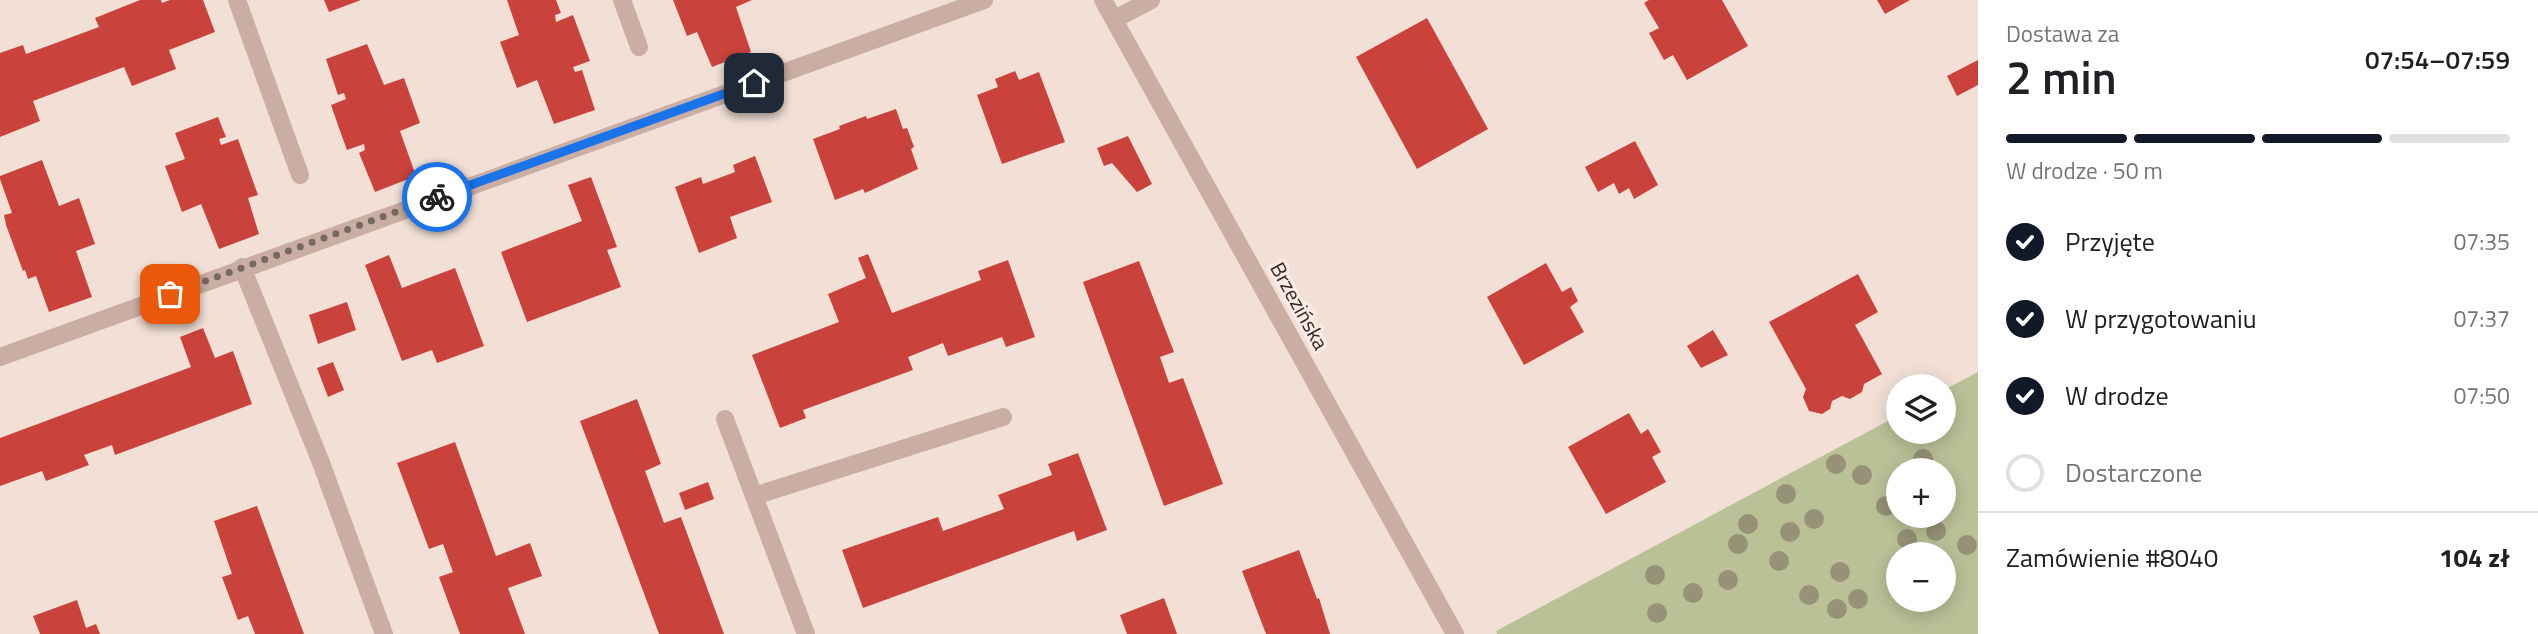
<!DOCTYPE html>
<html lang="pl">
<meta charset="utf-8">
<style>
body{margin:0;font-family:"Titillium Web",sans-serif;background:#f6f6f6;color:#202124;height:100vh;display:flex;flex-direction:column;font-size:26px;white-space:nowrap}
*{box-sizing:border-box;margin:0}
p{font-size:23px;color:#757577}
.icon{flex:none;width:38px;height:38px;fill:none;stroke:currentColor;stroke-width:2;stroke-linecap:round;stroke-linejoin:round}
.map{position:relative;flex:1;overflow:hidden}
.details{display:flex;flex-direction:column;background:#fff;width:560px}
.details>*{flex:none}
.controls{position:absolute;left:1886px;top:374px;display:grid;gap:14px}
.controls a{display:grid;place-items:center;width:70px;height:70px;border-radius:50%;background:#fff;box-shadow:0 4px 18px #0003;font-size:35px}
.pin{position:absolute;display:grid;place-items:center;width:60px;height:60px;color:#fff;margin:-30px;border-radius:14px;box-shadow:0 4px 10px #0006}
.courier{position:absolute;display:grid;place-items:center;width:70px;height:70px;margin:-35px;border:5px solid #1a73e8;border-radius:50%;background:#fff;color:#222;box-shadow:0 2px 9px #0007}
.overview em{font-style:normal;font-weight:600}
.overview div{display:flex;flex-direction:column-reverse}
.overview{display:flex;align-items:center;justify-content:space-between;height:119px;padding:0 28px}
h1{font-size:46px;font-weight:600;line-height:52px}
.bar{display:grid;grid-template-columns:repeat(4,1fr);gap:10px 7px;align-content:center;height:84px;padding:0 28px}
.bar i{height:9px;border-radius:5px;background:#e0e0e0}
.bar .selected{background:#111827}
.bar p{grid-column:span 4}
.line{display:flex;align-items:center;gap:18px;padding:0 28px;border-top:2px solid #e0e0e0}
.line div{flex:1}
ol{padding:0 28px;list-style:none}
li{display:flex;align-items:center;gap:21px;height:77px}
li p{margin-inline-start:auto}
li .icon{padding:7px;border-radius:50%;background:#111827;color:#fff;stroke-width:4}
li:last-child{color:#757577}
li i{width:38px;height:38px;border:4px solid #e0e0e0;border-radius:50%}
main{display:flex;flex:1;min-height:0}
.map>svg:first-child{display:block}
</style>
<main>
<div class="map">
<svg width="1978" height="634" viewBox="0 0 1978 634">
<rect width="100%" height="100%" fill="#f2e0d7"/>
<path fill="#bbc197" fill-rule="evenodd" d="M 1978,372 L 1978,634 L 1497,634 L 1496,631 L 1899,415 L 1899,432 L 1944,432 L 1944,390 ZM 1899,471 L 1944,471 L 1944,516 L 1899,516 ZM 1899,555 L 1944,555 L 1944,600 L 1899,600 Z"/>
<g fill="#ca423c">
<path d="M 140,0 L 161,0 L 162,3 L 170,0 L 203,0 L 215,32 L 169,50 L 176,69 L 132,86 L 124,67 L 33,101 L 40,121 L 0,137 L 0,53 L 23,45 L 26,54 L 99,27 L 95,18 Z"/>
<path d="M 324,0 L 361,0 L 329,12 Z"/>
<path d="M 507,0 L 556,0 L 561,13 L 555,15 L 556,22 L 573,15 L 590,61 L 573,67 L 575,72 L 582,70 L 595,110 L 554,124 L 537,80 L 517,88 L 500,42 L 519,35 Z"/>
<path d="M 673,0 L 752,0 L 736,7 L 751,52 L 712,67 L 697,32 L 687,36 Z"/>
<path d="M 1649,0 L 1722,0 L 1748,46 L 1687,80 L 1673,55 L 1664,60 L 1649,33 L 1659,28 L 1644,3 Z"/>
<path d="M 1877,0 L 1910,0 L 1885,14 Z"/>
<path d="M 1427,18 L 1488,129 L 1417,169 L 1356,57 Z"/>
<path d="M 367,44 L 384,85 L 404,78 L 420,123 L 400,131 L 416,176 L 375,192 L 359,153 L 365,150 L 364,144 L 347,150 L 339,128 L 331,105 L 346,99 L 344,93 L 338,95 L 326,59 Z"/>
<path d="M 1978,60 L 1978,85 L 1957,96 L 1947,76 Z"/>
<path d="M 1015,71 L 1019,80 L 1039,72 L 1065,142 L 1002,164 L 977,95 L 998,87 L 995,79 Z"/>
<path d="M 896,109 L 903,129 L 907,128 L 914,147 L 911,149 L 918,169 L 865,193 L 863,189 L 835,200 L 813,139 L 840,129 L 839,126 L 866,116 L 867,119 Z"/>
<path d="M 218,117 L 226,137 L 219,139 L 221,145 L 238,139 L 254,184 L 258,195 L 248,198 L 259,234 L 219,249 L 201,204 L 182,212 L 165,166 L 185,159 L 175,133 Z"/>
<path d="M 1128,136 L 1152,184 L 1137,192 L 1112,163 L 1104,166 L 1097,148 Z"/>
<path d="M 1635,141 L 1658,185 L 1634,199 L 1629,188 L 1619,194 L 1614,183 L 1598,192 L 1585,167 Z"/>
<path d="M 755,156 L 772,202 L 730,217 L 737,238 L 699,253 L 675,187 L 701,177 L 703,184 L 735,172 L 733,165 Z"/>
<path d="M 42,160 L 59,206 L 79,198 L 95,244 L 76,251 L 92,297 L 49,312 L 36,276 L 28,279 L 25,270 L 23,271 L 6,225 L 4,215 L 12,213 L 0,179 L 0,176 Z"/>
<path d="M 591,177 L 617,247 L 607,250 L 621,287 L 527,322 L 501,252 L 582,221 L 568,185 Z"/>
<path d="M 868,254 L 892,313 L 981,280 L 978,271 L 1008,260 L 1035,337 L 1006,347 L 1002,337 L 948,356 L 943,343 L 908,357 L 913,370 L 803,410 L 806,418 L 780,428 L 752,355 L 839,322 L 828,294 L 866,278 L 858,258 Z"/>
<path d="M 389,255 L 402,288 L 455,268 L 484,346 L 437,363 L 432,350 L 402,361 L 365,265 Z"/>
<path d="M 1139,261 L 1174,352 L 1160,357 L 1169,383 L 1183,378 L 1223,484 L 1164,506 L 1083,282 Z"/>
<path d="M 1546,263 L 1562,292 L 1571,287 L 1578,301 L 1570,307 L 1584,332 L 1524,365 L 1487,297 Z"/>
<path d="M 1858,274 L 1878,312 L 1855,325 L 1882,374 L 1864,384 L 1862,392 L 1850,399 L 1842,396 L 1832,401 L 1830,409 L 1822,414 L 1809,411 L 1803,397 L 1806,389 L 1769,322 Z"/>
<path d="M 347,302 L 356,330 L 318,344 L 309,315 Z"/>
<path d="M 203,328 L 215,358 L 233,351 L 252,404 L 115,455 L 112,445 L 84,455 L 89,465 L 46,481 L 42,471 L 0,486 L 0,438 L 191,367 L 180,337 Z"/>
<path d="M 1713,330 L 1728,355 L 1701,368 L 1687,346 Z"/>
<path d="M 333,362 L 344,390 L 328,397 L 317,368 Z"/>
<path d="M 637,399 L 661,464 L 645,471 L 664,523 L 681,517 L 724,634 L 659,634 L 580,421 Z"/>
<path d="M 1629,413 L 1641,434 L 1648,429 L 1661,452 L 1652,457 L 1666,482 L 1606,514 L 1568,447 Z"/>
<path d="M 455,442 L 496,556 L 530,543 L 542,576 L 508,588 L 525,634 L 460,634 L 439,577 L 453,572 L 443,544 L 429,549 L 397,463 Z"/>
<path d="M 1078,453 L 1107,530 L 1077,541 L 1074,531 L 863,608 L 842,550 L 938,517 L 943,531 L 1004,509 L 998,495 L 1052,475 L 1048,464 Z"/>
<path d="M 708,482 L 714,499 L 685,510 L 679,493 Z"/>
<path d="M 257,506 L 284,580 L 304,634 L 255,634 L 248,616 L 238,620 L 222,577 L 232,574 L 214,521 Z"/>
<path d="M 1299,550 L 1317,599 L 1319,598 L 1330,634 L 1266,634 L 1242,571 Z"/>
<path d="M 1164,598 L 1177,634 L 1127,634 L 1120,615 Z"/>
<path d="M 77,600 L 86,628 L 96,624 L 100,634 L 40,634 L 33,616 Z"/>
</g>
<g fill="none" stroke-linecap="round" stroke-linejoin="round">
<g stroke="#caada3" stroke-width="18">
<path d="M 237,0 L 300,175"/>
<path d="M 622,0 L 639,47"/>
<path d="M 242,267 L 320,460 L 384,634"/>
<path d="M 0,357 L 984,0"/>
<path d="M 725,419 L 806,634"/>
<path d="M 754,496 L 1003,417"/>
</g>
<g stroke="#caada3" stroke-width="18">
<path d="M 1103,0 L 1455,634"/>
<path d="M 1115,19 L 1151,0"/>
</g>
</g>
<g fill="#979277">
<circle cx="1923" cy="459" r="10"/>
<circle cx="1836" cy="464" r="10"/>
<circle cx="1862" cy="475" r="10"/>
<circle cx="1786" cy="494" r="10"/>
<circle cx="1886" cy="506" r="10"/>
<circle cx="1814" cy="519" r="10"/>
<circle cx="1748" cy="524" r="10"/>
<circle cx="1936" cy="531" r="10"/>
<circle cx="1790" cy="532" r="10"/>
<circle cx="1907" cy="539" r="10"/>
<circle cx="1738" cy="544" r="10"/>
<circle cx="1967" cy="545" r="10"/>
<circle cx="1779" cy="561" r="10"/>
<circle cx="1840" cy="572" r="10"/>
<circle cx="1655" cy="575" r="10"/>
<circle cx="1728" cy="580" r="10"/>
<circle cx="1693" cy="593" r="10"/>
<circle cx="1809" cy="595" r="10"/>
<circle cx="1858" cy="599" r="10"/>
<circle cx="1837" cy="609" r="10"/>
<circle cx="1657" cy="613" r="10"/>
</g>
<g fill="none" stroke-linecap="round" stroke-linejoin="round">
<path stroke="#766863" stroke-width="7" stroke-dasharray="0 12.6" d="M 170,294 L 437,197"/>
<path stroke="#1a73e8" stroke-width="9" d="M 437,197 L 754,83"/>
</g>
<g text-anchor="middle" stroke-width="7" stroke-linejoin="round" paint-order="stroke">
<g font-size="21" fill="#342725" stroke="#f9ebe3">
<text transform="translate(1299 306) rotate(61)" y="7">Brzezińska</text>
</g>
</g>
</svg>
<div class="controls">
<a><svg class="icon" aria-label="layers" viewBox="0 0 24 24"><path d="M12 4l9 5-9 5-9-5zM3 14l9 5 9-5"/></svg></a>
<a>+</a>
<a>−</a>
</div>
<div class="pin" style="left:170px;top:294px;background:#ea580c"><svg class="icon" aria-label="bag" viewBox="0 0 24 24"><path d="M5 8h14l-1 12H6zM9 8a3 3 0 0 1 6 0"/></svg></div>
<div class="pin" style="left:754px;top:83px;background:#1f2937"><svg class="icon" aria-label="home" viewBox="0 0 24 24"><path d="M3 11l9-7 9 7M6 9v11h12V9"/></svg></div>
<div class="courier" style="left:437px;top:197px"><svg class="icon" aria-label="bike" viewBox="0 0 24 24"><circle cx="6" cy="16" r="4"/><circle cx="18" cy="16" r="4"/><path d="M6 16l4-8h5l3 8M10 8l3 8H6M13 5h3"/></svg></div>
</div>
<section class="details">
<div class="overview"><div><h1>2 min</h1><p>Dostawa za</p></div><em>07:54–07:59</em></div>
<div class="bar"><i class="selected"></i><i class="selected"></i><i class="selected"></i><i></i><p>W drodze · 50 m</p></div>
<ol>
<li><svg class="icon" aria-label="check" viewBox="0 0 24 24"><path d="M5 12l5 5 9-10"/></svg>Przyjęte<p>07:35</p></li>
<li><svg class="icon" aria-label="check" viewBox="0 0 24 24"><path d="M5 12l5 5 9-10"/></svg>W przygotowaniu<p>07:37</p></li>
<li><svg class="icon" aria-label="check" viewBox="0 0 24 24"><path d="M5 12l5 5 9-10"/></svg>W drodze<p>07:50</p></li>
<li><i></i>Dostarczone</li>
</ol>
<div class="line" style="height:91px"><div>Zamówienie #8040</div><b>104 zł</b></div>
</section>
</main>
